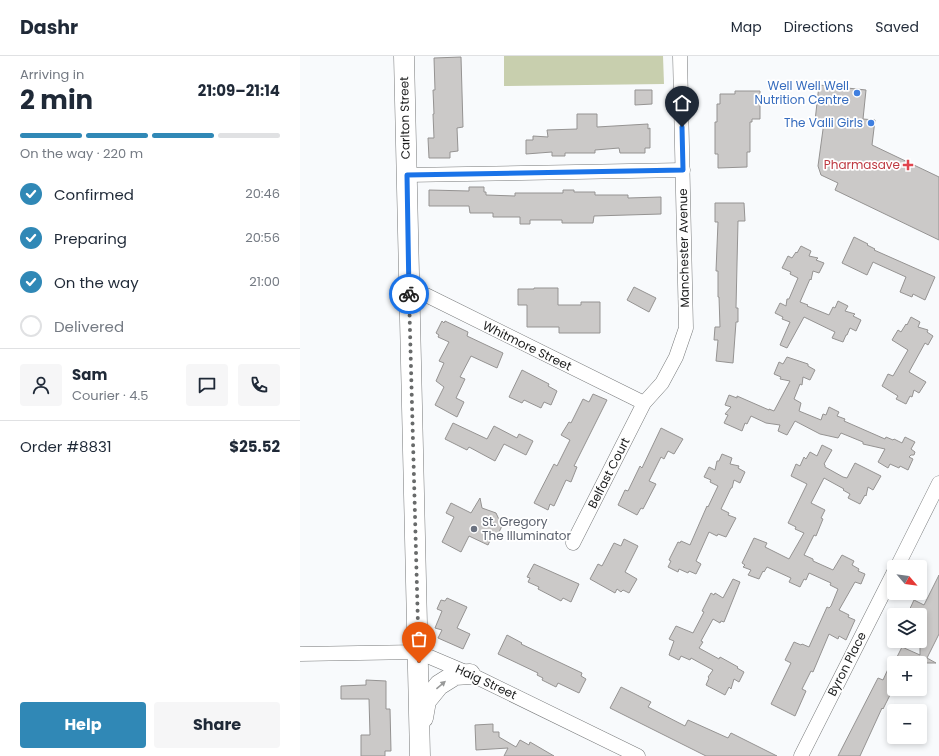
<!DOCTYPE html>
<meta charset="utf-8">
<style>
body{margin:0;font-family:Poppins,sans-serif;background:#f6f6f7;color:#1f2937;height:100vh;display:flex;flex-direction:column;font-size:15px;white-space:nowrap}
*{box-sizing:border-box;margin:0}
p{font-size:13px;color:#747a83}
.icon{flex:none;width:22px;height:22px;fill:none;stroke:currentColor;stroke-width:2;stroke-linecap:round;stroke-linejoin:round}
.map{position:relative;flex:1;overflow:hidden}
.drawer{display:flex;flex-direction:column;background:#fff;width:300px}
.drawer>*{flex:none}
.needle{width:26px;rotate:118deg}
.controls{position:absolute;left:587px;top:504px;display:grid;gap:8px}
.controls a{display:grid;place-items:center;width:40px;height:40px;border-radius:4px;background:#fff;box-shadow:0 2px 6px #0003;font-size:20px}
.pin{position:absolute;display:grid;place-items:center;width:34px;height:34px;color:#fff;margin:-41px -17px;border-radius:50% 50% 50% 0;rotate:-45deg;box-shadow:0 0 4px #0007}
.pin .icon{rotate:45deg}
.courier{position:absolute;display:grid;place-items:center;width:40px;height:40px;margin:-20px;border:3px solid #1a73e8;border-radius:50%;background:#fff;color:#222;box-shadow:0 1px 5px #0007}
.overview em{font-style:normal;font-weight:700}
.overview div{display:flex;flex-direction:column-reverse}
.overview{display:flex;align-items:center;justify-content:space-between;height:68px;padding:0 20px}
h1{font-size:26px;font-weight:700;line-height:30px}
.bar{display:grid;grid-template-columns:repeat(4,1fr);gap:6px 4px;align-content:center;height:48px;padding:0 20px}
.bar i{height:5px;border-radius:3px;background:#e0e1e3}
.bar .selected{background:#3088b6}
.bar p{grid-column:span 4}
.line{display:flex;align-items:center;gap:10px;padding:0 20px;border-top:1px solid #e0e1e3}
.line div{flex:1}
.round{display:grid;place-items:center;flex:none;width:42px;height:42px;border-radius:4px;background:#f6f6f7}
ol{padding:0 20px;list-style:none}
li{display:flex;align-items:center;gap:12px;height:44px}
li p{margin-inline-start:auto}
li .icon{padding:4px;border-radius:50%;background:#3088b6;color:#fff;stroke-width:4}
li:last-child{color:#747a83}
li i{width:22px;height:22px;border:2px solid #e0e1e3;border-radius:50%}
.action{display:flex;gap:8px;margin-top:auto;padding:8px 20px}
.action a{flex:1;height:46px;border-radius:4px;background:#3088b6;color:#fff;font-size:16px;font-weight:700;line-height:46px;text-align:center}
.action a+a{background:#f6f6f7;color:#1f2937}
header{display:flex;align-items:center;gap:24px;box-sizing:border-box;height:56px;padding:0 20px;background:#fff;border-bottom:1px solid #e0e1e3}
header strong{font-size:19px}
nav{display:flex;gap:22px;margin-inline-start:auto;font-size:14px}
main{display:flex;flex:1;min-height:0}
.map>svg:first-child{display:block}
</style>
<header>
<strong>Dashr</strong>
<nav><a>Map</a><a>Directions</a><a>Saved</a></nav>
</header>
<main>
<section class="drawer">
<div class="overview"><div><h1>2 min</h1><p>Arriving in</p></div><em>21:09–21:14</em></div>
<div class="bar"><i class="selected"></i><i class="selected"></i><i class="selected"></i><i></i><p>On the way · 220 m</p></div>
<ol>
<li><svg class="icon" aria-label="check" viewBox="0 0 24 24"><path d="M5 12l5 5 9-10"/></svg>Confirmed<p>20:46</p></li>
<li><svg class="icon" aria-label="check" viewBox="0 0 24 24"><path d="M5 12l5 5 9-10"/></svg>Preparing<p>20:56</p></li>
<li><svg class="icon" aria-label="check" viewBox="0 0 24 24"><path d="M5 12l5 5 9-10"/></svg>On the way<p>21:00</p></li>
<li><i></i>Delivered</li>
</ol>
<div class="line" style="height:72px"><a class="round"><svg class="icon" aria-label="person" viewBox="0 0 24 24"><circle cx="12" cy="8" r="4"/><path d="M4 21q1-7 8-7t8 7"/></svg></a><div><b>Sam</b><p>Courier · 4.5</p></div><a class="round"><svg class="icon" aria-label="chat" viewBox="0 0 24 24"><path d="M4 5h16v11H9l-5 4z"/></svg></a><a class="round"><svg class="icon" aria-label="phone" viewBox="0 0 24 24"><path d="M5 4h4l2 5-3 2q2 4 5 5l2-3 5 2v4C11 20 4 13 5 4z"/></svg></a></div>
<div class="line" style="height:52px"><div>Order #8831</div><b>$25.52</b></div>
<div class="action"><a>Help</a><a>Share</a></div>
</section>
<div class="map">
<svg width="639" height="700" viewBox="0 0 639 700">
<rect width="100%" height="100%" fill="#f8fafc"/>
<path fill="#c8cfae" d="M 204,0 L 363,0 L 364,28 L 204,30 Z"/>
<g fill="#cbc9c8" stroke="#959392">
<path d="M 161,1 L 163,71 L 157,72 L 158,95 L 150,96 L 150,102 L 129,102 L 128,82 L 134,82 L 133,58 L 134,58 L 133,34 L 135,34 L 134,2 Z"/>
<path d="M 519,29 L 566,34 L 563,63 L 575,64 L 572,89 L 639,121 L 639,184 L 535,134 L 538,127 L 521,119 L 518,110 L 524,66 L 515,65 Z"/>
<path d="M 335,34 L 352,34 L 352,48 L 335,49 Z"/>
<path d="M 435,35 L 460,35 L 460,63 L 452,63 L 452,66 L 450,66 L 450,96 L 447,96 L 447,111 L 418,112 L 418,98 L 415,98 L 415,66 L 417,66 L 417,48 L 420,48 L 420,38 L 435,38 Z"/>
<path d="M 277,58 L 297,58 L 297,71 L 348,68 L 348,73 L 350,72 L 350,92 L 345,92 L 345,97 L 320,97 L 319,92 L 295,94 L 295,97 L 265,97 L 265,100 L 252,100 L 252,96 L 226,98 L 226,84 L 233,84 L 233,80 L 248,81 L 247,74 L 277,73 Z"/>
<path d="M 169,131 L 184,131 L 184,136 L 186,136 L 186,139 L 215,140 L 215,137 L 263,137 L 263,134 L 274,134 L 274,136 L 295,136 L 295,139 L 328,139 L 328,142 L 361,141 L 361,158 L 294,160 L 293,167 L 262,167 L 262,164 L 230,164 L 230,168 L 220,168 L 220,161 L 193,161 L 193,157 L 170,157 L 169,150 L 129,150 L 129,134 L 169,135 Z"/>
<path d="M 415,147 L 444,147 L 445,165 L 438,165 L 436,252 L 438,252 L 438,266 L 436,266 L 433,307 L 416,305 L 418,284 L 414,284 L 415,271 L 420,271 L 419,241 L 418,241 L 418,215 L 416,215 L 418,166 L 415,166 Z"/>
<path d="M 554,181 L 568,188 L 567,189 L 575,193 L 574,194 L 635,221 L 625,244 L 613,238 L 612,241 L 600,236 L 606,221 L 575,207 L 573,206 L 567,219 L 542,207 Z"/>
<path d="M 501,190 L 511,195 L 509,200 L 518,202 L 516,204 L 524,207 L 519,217 L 513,215 L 511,224 L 510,223 L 500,246 L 508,249 L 507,250 L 529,259 L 533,251 L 535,252 L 538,245 L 548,250 L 545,255 L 555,258 L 553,260 L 561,264 L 556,275 L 550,272 L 547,279 L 546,279 L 543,286 L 532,282 L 535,276 L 504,261 L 487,292 L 480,289 L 490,266 L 482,263 L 483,261 L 475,257 L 480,247 L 486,250 L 487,243 L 489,243 L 498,222 L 490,218 L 491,216 L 482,212 L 488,200 L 492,202 L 496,196 L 497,197 Z"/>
<path d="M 334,231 L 356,242 L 349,256 L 327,244 Z"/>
<path d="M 234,232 L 258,232 L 258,249 L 281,249 L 281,246 L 300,246 L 300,277 L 259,277 L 259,271 L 227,271 L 227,249 L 218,249 L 218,233 L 234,233 Z"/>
<path d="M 611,261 L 620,266 L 618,271 L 628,274 L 627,276 L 633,280 L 628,289 L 625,287 L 609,316 L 626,326 L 619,337 L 614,334 L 612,341 L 610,340 L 606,348 L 596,343 L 598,340 L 582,330 L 588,318 L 593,320 L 608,294 L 592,284 L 598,274 L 601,276 L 606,268 L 607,269 Z"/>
<path d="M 142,265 L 144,267 L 145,265 L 168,276 L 167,280 L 203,297 L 197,312 L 171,300 L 160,321 L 165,323 L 156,342 L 164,346 L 157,361 L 135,349 L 144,331 L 136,325 L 144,307 L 139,305 L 149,286 L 138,281 L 139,279 L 136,277 Z"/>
<path d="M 487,301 L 508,308 L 508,310 L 515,314 L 510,324 L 503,321 L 502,329 L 500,328 L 494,343 L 501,347 L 499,355 L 521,364 L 523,358 L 526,359 L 529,351 L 539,356 L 537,360 L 545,363 L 544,365 L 585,383 L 586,381 L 593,384 L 594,383 L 602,387 L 605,381 L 615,386 L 611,393 L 615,396 L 614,399 L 611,399 L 609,401 L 613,403 L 608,414 L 600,410 L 599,412 L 590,408 L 588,412 L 578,406 L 585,393 L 563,388 L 563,386 L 541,377 L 538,382 L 520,378 L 495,365 L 487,379 L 478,375 L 480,369 L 466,367 L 451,360 L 447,368 L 445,367 L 442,375 L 424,367 L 428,359 L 425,358 L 431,351 L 425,349 L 429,339 L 437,342 L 437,340 L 469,354 L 469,353 L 474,355 L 490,325 L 480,323 L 481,321 L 474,318 L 479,306 L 483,308 Z"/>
<path d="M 222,314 L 249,328 L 248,330 L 257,335 L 251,349 L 244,346 L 241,352 L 224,344 L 222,347 L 209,341 Z"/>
<path d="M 293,338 L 307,344 L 274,410 L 277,411 L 271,426 L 266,424 L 254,450 L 250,448 L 248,454 L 234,447 L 254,408 L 257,410 L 270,384 L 261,379 L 269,366 L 271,367 L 283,343 L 289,346 Z"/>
<path d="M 153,367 L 187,383 L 194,370 L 217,382 L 219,378 L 233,385 L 226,399 L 204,388 L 195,405 L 169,391 L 167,394 L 145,383 Z"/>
<path d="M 361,372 L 383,383 L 374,398 L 368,395 L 364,403 L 361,401 L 349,425 L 356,428 L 343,453 L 341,452 L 337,459 L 318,449 L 325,434 L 328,435 L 340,410 L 342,412 Z"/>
<path d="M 522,389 L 532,394 L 524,408 L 525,409 L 525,411 L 543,421 L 547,422 L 555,407 L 581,420 L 573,434 L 568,431 L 566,440 L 565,439 L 560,448 L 548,442 L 550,438 L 543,434 L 544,433 L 524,422 L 511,447 L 525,454 L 521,462 L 523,463 L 516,480 L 514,479 L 504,499 L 513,503 L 513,505 L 533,514 L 542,499 L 554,505 L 552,509 L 559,513 L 558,515 L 565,518 L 561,528 L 555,526 L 539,554 L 549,559 L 548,561 L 555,564 L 546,584 L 539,580 L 538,583 L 529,578 L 513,616 L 511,615 L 502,633 L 506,635 L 495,660 L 471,648 L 491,607 L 485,604 L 494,586 L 501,589 L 502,588 L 509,591 L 527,551 L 529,552 L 531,550 L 538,533 L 530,529 L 531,527 L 509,517 L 506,524 L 504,523 L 500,531 L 489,526 L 491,522 L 467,511 L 464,516 L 463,515 L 459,523 L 448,519 L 451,514 L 443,511 L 445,509 L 442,507 L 454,482 L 467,487 L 465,491 L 489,503 L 504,477 L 495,473 L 496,471 L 488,467 L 507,428 L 491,420 L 496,408 L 500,410 L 504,401 L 506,403 L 510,396 L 517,400 Z"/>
<path d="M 422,398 L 432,402 L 430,408 L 439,410 L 438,412 L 445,416 L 440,427 L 434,424 L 432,432 L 431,432 L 421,453 L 429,457 L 428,459 L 436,462 L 426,481 L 418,478 L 417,480 L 409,476 L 396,505 L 401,508 L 396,518 L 389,515 L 388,517 L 379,513 L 378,516 L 368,511 L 371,505 L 369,504 L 378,486 L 380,487 L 381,485 L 390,489 L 407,450 L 408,451 L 418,430 L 410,426 L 411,424 L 404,421 L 409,411 L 415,414 L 417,405 L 419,405 Z"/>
<path d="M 180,442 L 182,452 L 196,457 L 202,470 L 197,480 L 193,478 L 188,489 L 169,480 L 161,496 L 142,486 L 154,461 L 146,457 L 151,447 L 171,457 Z"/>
<path d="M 324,483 L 338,490 L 325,516 L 337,523 L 329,537 L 323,534 L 321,536 L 317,533 L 315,537 L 290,523 L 298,508 L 302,510 L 314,487 L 321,490 Z"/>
<path d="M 234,508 L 279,528 L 271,546 L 263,542 L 261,545 L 238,533 L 239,531 L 228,526 L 230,522 L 227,521 Z"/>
<path d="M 639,519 L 639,578 L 627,602 L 636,607 L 624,607 L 620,616 L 620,607 L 594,607 L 602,591 L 620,599 L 620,559 L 607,559 L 614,544 L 624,549 Z"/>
<path d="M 433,523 L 440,526 L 424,566 L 421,565 L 420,567 L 413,563 L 401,585 L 403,586 L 399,592 L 419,603 L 420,601 L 438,611 L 437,612 L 444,616 L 439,626 L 434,623 L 431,633 L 429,631 L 425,639 L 406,629 L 409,622 L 408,621 L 413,614 L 391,602 L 390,604 L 381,600 L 379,604 L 369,599 L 374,585 L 369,583 L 376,570 L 393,577 L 404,556 L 402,555 L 411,537 L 414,539 L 415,537 L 423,542 Z"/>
<path d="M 147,542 L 167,551 L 157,572 L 170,578 L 163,593 L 138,582 L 142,574 L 135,572 L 142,555 L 137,553 L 141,544 L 145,545 Z"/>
<path d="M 207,579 L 222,587 L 221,588 L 282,617 L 281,620 L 286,623 L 279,637 L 258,627 L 256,631 L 242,624 L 243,622 L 237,619 L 238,617 L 198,598 Z"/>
<path d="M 594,600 L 594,631 L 583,653 L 582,652 L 560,700 L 538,700 L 578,622 L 583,624 Z"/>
<path d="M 66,624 L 86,625 L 86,653 L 90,653 L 91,695 L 85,695 L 85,700 L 61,700 L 61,679 L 70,679 L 69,643 L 41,643 L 41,630 L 66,629 Z"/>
<path d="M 321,631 L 351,646 L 348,651 L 385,670 L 388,664 L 428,682 L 431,677 L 477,700 L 406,700 L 310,652 Z"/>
<path d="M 193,668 L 193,676 L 199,676 L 199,681 L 216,691 L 220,684 L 229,689 L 230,686 L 254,700 L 204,700 L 208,692 L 176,694 L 175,669 Z"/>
</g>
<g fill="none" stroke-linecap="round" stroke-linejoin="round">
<defs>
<g id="street">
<path d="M 107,119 L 383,114"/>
<path d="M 109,239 L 126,239 L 344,347"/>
<path d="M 273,487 L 344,347 L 362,327 L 376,301 L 386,272 L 380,0"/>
<path d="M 597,511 L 639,427"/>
<path d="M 0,598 L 118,596 L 170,618 L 338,700"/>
<path d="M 501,700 L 594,516"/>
</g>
<g id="secondary">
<path d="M 104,0 L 120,700"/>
<path d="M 123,662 L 126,645 L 139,629 L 155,619 L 170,618"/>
</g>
</defs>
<use href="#street" stroke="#787a7b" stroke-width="15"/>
<use href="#secondary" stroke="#787a7b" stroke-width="21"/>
<use href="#street" stroke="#fff" stroke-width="14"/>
<use href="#secondary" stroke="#fff" stroke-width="20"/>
</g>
<defs><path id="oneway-solid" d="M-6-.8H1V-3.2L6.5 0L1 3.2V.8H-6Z"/></defs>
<use fill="#989999" href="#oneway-solid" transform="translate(141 629) rotate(-40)"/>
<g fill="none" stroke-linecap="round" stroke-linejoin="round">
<path stroke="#686a6a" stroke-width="4" stroke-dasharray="0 7.2" d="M 109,238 L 119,607"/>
<path stroke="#1a73e8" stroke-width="5" d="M 109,238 L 107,119 L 383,114 L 382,71"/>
</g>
<g fill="#3f7fe0" stroke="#fff" stroke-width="1.5">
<circle cx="557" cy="37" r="4"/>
<circle cx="571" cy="67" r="4"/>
</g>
<path fill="#e0444e" stroke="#fff" stroke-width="1.5" d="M606 103h4v4h4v4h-4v4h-4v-4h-4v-4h4z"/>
<circle fill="#6b7280" stroke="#fff" stroke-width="1.5" cx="174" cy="473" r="4"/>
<g text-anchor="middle" stroke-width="3.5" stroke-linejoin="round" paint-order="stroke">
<g font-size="12" fill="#366cbe" stroke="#fff" text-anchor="end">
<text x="549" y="34">Well Well Well<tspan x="549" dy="14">Nutrition Centre</tspan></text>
<text x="563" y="71">The Valli Girls</text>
</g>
<g font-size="12" fill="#1b1c1c" stroke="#fff">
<text transform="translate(105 62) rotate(-91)" y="4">Carlton Street</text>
<text transform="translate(384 192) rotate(-91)" y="4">Manchester Avenue</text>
<text transform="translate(227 290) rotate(26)" y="4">Whitmore Street</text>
<text transform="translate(309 417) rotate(-63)" y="4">Belfast Court</text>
<text transform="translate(547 608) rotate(-63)" y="4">Byron Place</text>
<text transform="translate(186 626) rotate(25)" y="4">Haig Street</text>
</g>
<g font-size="12" fill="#be3a42" stroke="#fff" text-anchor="end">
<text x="600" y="113">Pharmasave</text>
</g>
<g font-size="12" fill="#5b616d" stroke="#fff" text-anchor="start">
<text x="182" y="470">St. Gregory<tspan x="182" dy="14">The Illuminator</tspan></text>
</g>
</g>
</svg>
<div class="controls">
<a><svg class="needle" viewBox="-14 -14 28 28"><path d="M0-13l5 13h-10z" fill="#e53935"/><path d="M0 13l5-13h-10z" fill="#747a83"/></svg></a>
<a><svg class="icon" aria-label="layers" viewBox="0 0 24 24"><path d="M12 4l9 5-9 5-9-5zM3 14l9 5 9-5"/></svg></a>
<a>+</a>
<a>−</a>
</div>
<div class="pin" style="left:119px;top:607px;background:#ea580c"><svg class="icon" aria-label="bag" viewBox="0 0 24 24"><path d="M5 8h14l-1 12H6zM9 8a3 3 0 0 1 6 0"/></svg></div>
<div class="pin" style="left:382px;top:71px;background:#1f2937"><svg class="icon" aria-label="home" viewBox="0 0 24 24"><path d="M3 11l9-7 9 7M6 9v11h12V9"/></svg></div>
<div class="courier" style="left:109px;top:238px"><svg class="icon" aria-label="bike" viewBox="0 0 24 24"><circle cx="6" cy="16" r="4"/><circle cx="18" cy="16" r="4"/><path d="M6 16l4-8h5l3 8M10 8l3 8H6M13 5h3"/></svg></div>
</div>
</main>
